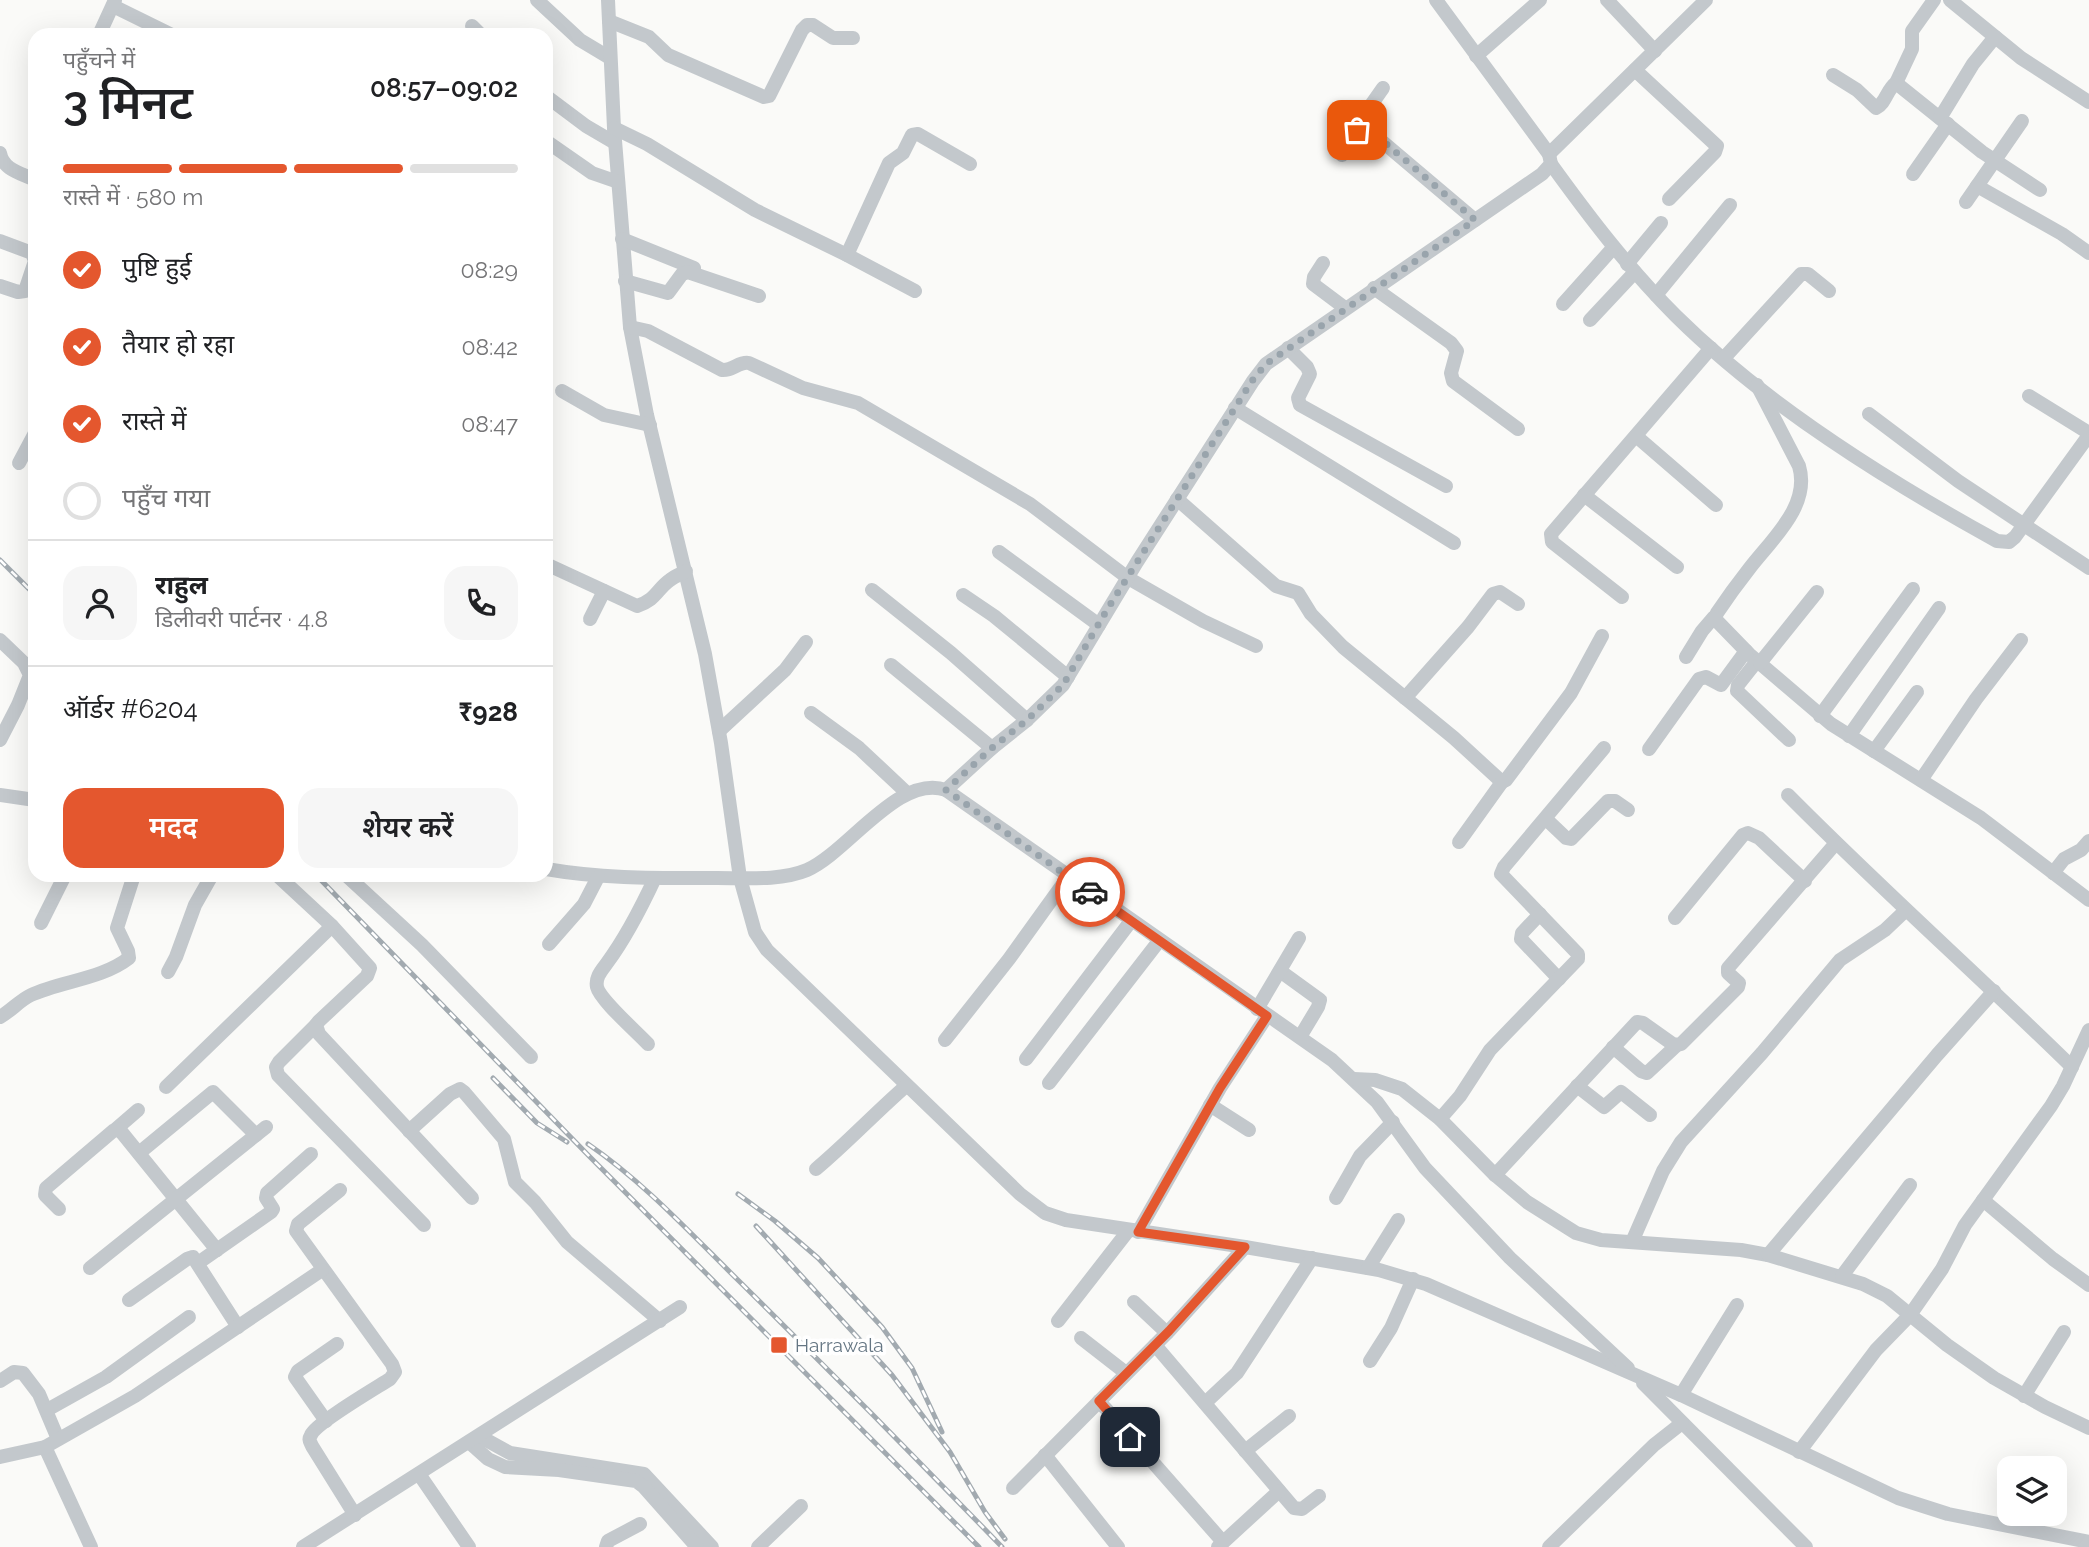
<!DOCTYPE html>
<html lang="hi">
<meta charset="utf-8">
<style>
body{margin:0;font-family:Raleway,"Noto Sans Devanagari",sans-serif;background:#f6f6f6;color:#202124;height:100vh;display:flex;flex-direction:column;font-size:26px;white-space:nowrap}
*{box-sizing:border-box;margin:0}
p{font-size:23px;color:#757577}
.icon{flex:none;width:38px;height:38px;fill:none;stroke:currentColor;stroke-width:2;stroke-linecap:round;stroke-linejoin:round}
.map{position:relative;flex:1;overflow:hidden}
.drawer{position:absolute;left:28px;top:28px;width:525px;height:854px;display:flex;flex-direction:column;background:#fff;border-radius:21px;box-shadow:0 7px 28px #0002}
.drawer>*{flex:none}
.fabs{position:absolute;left:1997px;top:1456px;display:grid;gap:14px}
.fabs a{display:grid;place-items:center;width:70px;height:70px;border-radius:14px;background:#fff;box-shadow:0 7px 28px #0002;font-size:35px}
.pin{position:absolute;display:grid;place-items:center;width:60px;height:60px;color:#fff;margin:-30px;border-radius:14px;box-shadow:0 4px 10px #0006}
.courier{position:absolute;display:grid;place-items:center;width:70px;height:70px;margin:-35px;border:5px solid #e4572e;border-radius:50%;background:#fff;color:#222;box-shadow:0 2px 9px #0007}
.summary em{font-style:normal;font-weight:600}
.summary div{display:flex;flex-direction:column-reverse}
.summary{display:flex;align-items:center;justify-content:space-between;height:119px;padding:0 35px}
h1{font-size:46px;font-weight:600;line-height:52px}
.bar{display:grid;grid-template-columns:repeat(4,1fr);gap:10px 7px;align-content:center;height:84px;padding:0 35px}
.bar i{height:9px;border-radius:5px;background:#e0e0e0}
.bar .current{background:#e4572e}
.bar p{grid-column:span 4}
.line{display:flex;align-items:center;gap:18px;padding:0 35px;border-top:2px solid #e0e0e0}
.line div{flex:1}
.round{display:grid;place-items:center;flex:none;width:74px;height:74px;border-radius:21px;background:#f6f6f6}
ol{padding:0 35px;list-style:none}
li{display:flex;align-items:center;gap:21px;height:77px}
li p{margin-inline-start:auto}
li .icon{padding:7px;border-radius:50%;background:#e4572e;color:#fff;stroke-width:4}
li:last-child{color:#757577}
li i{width:38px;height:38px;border:4px solid #e0e0e0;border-radius:50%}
.primary-button{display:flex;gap:14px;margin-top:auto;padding:14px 35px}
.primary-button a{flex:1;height:80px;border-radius:21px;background:#e4572e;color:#fff;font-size:28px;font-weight:600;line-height:80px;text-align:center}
.primary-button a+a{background:#f6f6f6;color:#202124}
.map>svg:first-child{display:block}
</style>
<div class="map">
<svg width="2089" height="1547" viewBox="0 0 2089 1547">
<rect width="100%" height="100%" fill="#fafaf8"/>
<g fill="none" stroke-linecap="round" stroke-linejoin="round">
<g stroke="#c3c8cc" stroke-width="14">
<path d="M 537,0 L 580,40 L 610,58"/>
<path d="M 608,0 L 614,128 L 630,327 L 647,415 L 705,654 L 721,743 L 740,878 L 755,932 L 767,950 L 1020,1194 L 1045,1213 L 1066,1220 L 1245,1247 L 1379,1270 L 1426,1284 L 1681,1395 L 1898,1498 L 1948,1514 L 2089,1542"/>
<path d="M 1607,0 L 1655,51"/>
<path d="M 1934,0 L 1912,31 L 1912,49 L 1896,83 L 1982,152 L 2040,190"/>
<path d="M 1950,0 L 2021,58 L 2089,102"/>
<path d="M 113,6 L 172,35"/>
<path d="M 609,21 L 649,37 L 668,55 L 764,97 L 769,96 L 802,30 L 807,25 L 813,25 L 833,38 L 853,38"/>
<path d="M 472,26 L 481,35"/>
<path d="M 99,35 L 115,0"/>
<path d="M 1476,56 L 1540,0"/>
<path d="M 1635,70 L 1717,146 L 1715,152 L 1669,199"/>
<path d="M 1833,75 L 1857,90 L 1876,108 C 1886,103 1887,89 1896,83"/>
<path d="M 1383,88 L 1364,115 L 1362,119 L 1365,127 L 1475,220"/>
<path d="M 546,96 L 586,126 L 615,143"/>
<path d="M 1940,118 L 1973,64 L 1995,37"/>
<path d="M 614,128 L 647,144 L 755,210 L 847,255 L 915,291"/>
<path d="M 546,141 L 592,173 L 618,182"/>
<path d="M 0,153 C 3,170 21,173 35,180"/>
<path d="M 1549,154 L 1706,0"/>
<path d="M 1342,155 L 1362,123"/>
<path d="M 1551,164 C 1590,218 1629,269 1676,316 C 1766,405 1886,480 1997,541 L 2009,542 L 2015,537 L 2089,435"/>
<path d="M 1913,174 L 1948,124"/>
<path d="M 1977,186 L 2062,234 L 2089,253"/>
<path d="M 1966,202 L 2022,121"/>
<path d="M 622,239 L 694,268"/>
<path d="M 0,241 L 32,253 L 35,261 L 25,291 L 18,292 L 0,286"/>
<path d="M 847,255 L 889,163 L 903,153 L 912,135 L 918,134 L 970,164"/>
<path d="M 1323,263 L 1314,277 L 1313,284 L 1345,308"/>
<path d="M 1627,264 L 1661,223"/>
<path d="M 625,281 L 668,293 L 682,274 L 688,272 L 759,296"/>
<path d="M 1374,288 L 1451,343 L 1457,351 L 1451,373 L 1453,381 L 1518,429"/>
<path d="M 1656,295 L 1730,205"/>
<path d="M 1563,304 L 1613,248"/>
<path d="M 1590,320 L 1635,272"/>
<path d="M 630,327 L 648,331 L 722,370 C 733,371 739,361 749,363 L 803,388 L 858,403 L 1030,504 L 1128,578 L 1203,621 L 1256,646"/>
<path d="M 1288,348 L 1307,367 L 1310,374 L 1298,398 L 1300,405 L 1446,486"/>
<path d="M 1724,358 L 1801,274 L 1808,274 L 1829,291"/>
<path d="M 1757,385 L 1799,466 C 1811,506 1771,540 1749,569 C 1738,583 1727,598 1717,613 L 1715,619 L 1749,654 L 1831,724 L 1981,818 L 2089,900"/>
<path d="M 562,391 L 604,415 L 650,425"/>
<path d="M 2029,396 L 2089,433"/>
<path d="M 1235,408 L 1454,543"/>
<path d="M 1869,414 L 1958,481 L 2089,568"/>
<path d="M 1636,436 L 1716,505"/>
<path d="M 19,463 L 35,433"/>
<path d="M 1584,495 L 1677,567"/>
<path d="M 1177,499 L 1276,586 L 1298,593 L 1311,614 L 1343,647 L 1454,738 L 1502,782 L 1506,780 L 1571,693 L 1602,636"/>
<path d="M 999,552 L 1099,625"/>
<path d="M 546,564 L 637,606 C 656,600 657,589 670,580 C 675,576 681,574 686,571"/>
<path d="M 872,590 L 951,653 L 1027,720"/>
<path d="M 963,595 L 994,616 L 1068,677"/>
<path d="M 1622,597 L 1552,542 L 1551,534 L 1711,348"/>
<path d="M 590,619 L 604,591"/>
<path d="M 0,640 L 24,663 L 30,675 L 18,705 L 0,740"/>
<path d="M 1686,657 L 1702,631 L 1714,617"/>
<path d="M 1757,661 L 1738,685 L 1737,691 L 1789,740"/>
<path d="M 1760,663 L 1817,592"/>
<path d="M 891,665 L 992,748"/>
<path d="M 1405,698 L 1468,627 L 1493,594 L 1500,592 L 1518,604"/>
<path d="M 811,713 L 859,748 L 907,793"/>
<path d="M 1820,716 L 1913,589"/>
<path d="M 719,731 L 785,670 L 806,642"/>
<path d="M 1849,736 L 1939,608"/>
<path d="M 1649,749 L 1699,679 L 1706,677 L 1721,685 L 1746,651"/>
<path d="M 1874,751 L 1917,692"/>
<path d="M 1921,780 L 1976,699 L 2021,640"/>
<path d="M 946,790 L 992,748 L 1027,720 L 1063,685 L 1137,562 L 1253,381 L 1266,364 L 1542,174 L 1551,164 L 1549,154 L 1436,0"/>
<path d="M 0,795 L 35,800"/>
<path d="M 1788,795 C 1880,888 1978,975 2072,1067"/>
<path d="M 1546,819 L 1566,838 L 1571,839 L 1608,801 L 1615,801 L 1628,810"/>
<path d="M 1459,842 L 1502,782"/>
<path d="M 546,869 C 603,879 659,878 717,878 C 745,878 781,881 807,870 C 848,852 899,773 946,790 L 1332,1060 L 1377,1102 L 1425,1168 L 1510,1258 L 1628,1368"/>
<path d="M 2053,873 L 2064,859 L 2081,850 L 2089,841"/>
<path d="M 277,875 L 332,926 L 370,968 L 367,976 L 319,1021 L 316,1025 L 319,1034 L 472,1198"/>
<path d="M 346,875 L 422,945 L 531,1057"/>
<path d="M 1540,914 L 1522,933 L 1521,939 L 1559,979"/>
<path d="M 1675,918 L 1743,835 L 1748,833 L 1759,838 L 1805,881"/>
<path d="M 41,923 L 65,875"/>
<path d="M 549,944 L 584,904 L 598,877"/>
<path d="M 1280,971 L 1320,1000 L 1318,1007 L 1300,1037"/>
<path d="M 168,972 L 176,957 L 195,905 L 212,875"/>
<path d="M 1257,1009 L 1299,938"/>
<path d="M 0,1017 C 11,1011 20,1000 31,995 C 62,981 102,979 129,958 L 128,951 L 117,928 L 134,875"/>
<path d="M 316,1025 L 279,1062 L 276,1067 L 278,1075 L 424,1225"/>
<path d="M 945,1040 L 1009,959 L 1068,877"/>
<path d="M 648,1044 C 637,1032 600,1000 597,987 C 595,977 602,970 607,963 C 627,936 641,908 655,878"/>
<path d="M 1613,1047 L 1641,1071 L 1647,1073 L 1677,1045"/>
<path d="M 1026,1059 L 1131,921"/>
<path d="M 1354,1079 L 1375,1080 L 1402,1089 L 1440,1119 L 1495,1175 L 1527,1202 L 1576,1233 L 1601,1240 L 1741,1250 L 1768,1255 L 1863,1284 L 1887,1296 L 1947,1345 L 1994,1378 L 2045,1407 L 2089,1428"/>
<path d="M 1049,1083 L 1159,941"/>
<path d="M 1577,1086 L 1604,1107 L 1621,1092 L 1650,1115"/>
<path d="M 166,1087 L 332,926"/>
<path d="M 1210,1105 L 1249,1130"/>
<path d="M 1440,1119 L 1460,1096 L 1490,1050 L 1578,959 L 1578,954 L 1501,874 L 1504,867 L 1604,748"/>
<path d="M 116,1129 L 138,1110"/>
<path d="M 409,1131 L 450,1094 L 460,1089 L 464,1092 L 504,1139 L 515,1182 L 535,1202 L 567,1242 L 660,1321"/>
<path d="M 139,1153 L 213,1092 L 256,1135"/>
<path d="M 816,1169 C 847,1143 875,1113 906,1086"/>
<path d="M 1495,1175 L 1637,1022 L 1643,1023 L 1674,1045 L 1681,1044 L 1738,987 L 1739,983 L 1728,973 L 1728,968 L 1836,843"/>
<path d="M 340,1190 L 298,1224 L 296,1231 L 392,1364 L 395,1372 L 390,1379 C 376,1388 316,1423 311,1435 C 308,1440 310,1441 312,1446 L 355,1515"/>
<path d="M 1336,1198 L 1360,1156 L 1393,1122"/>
<path d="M 1983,1200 L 2053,1259 L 2089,1285"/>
<path d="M 59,1209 L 45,1195 L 46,1188 L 113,1131 L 119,1129 L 217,1250"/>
<path d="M 1138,1232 L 1220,1088 L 1267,1016"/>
<path d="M 1632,1242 L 1663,1171 L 1681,1142 L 1762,1053 L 1840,960 L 1885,930 L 1905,911"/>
<path d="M 1768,1255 L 1937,1055 L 1994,991"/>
<path d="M 198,1263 L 271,1212 L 273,1209 L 266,1198 L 267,1193 L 311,1154"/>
<path d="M 90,1268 L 266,1127"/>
<path d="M 1368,1268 L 1398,1220"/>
<path d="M 1842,1276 L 1910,1185"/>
<path d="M 129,1300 L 187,1259 L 193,1257 L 238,1327"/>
<path d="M 1134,1302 L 1167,1333"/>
<path d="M 1058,1321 L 1128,1231"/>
<path d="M 1081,1338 L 1126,1373"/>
<path d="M 1155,1345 L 1294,1508 L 1302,1509 L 1319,1496"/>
<path d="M 1370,1361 L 1391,1328 L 1413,1279"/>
<path d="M 0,1381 L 14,1372 L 23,1373 L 39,1394 L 58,1439"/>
<path d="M 1643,1383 L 1806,1547"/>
<path d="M 1681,1395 L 1737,1305"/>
<path d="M 2024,1396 L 2064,1332"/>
<path d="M 1099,1401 L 1223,1542"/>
<path d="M 1205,1403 L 1237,1373 L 1312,1258"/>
<path d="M 47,1410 L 106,1377 L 189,1317"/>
<path d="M 326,1421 L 295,1377 L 298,1371 L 337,1344"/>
<path d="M 479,1436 L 510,1453 L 644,1474 L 712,1547"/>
<path d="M 469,1442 L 488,1459 L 505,1467 L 559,1470 L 636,1481 L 644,1487 L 697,1547"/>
<path d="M 45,1447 L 91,1547"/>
<path d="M 1245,1451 L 1289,1416"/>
<path d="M 1799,1452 L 1876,1350 L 1910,1315 L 1942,1269 L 1965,1225 L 2051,1106 L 2063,1086 L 2089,1030"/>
<path d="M 1045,1455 L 1118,1547"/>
<path d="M 0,1457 L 45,1447 L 135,1396 L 322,1270"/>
<path d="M 419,1474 L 469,1547"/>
<path d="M 1013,1488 L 1169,1331 L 1245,1247"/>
<path d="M 303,1547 L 680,1307"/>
<path d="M 606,1547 L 608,1541 L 640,1524"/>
<path d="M 758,1547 L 801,1506"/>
<path d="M 1218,1547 L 1279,1491"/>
<path d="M 1549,1547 L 1654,1445 L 1682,1423"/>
</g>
<defs>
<g id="rail">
<path d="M 0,560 L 35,595"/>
<path d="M 316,875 L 590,1157 L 979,1547"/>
<path d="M 493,1078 L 537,1123 L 567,1142"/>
<path d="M 588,1144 C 645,1183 692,1235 741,1283 C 829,1370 916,1458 1002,1547"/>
<path d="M 738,1194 L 775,1221 L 818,1258 L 882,1327 L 912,1368 L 942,1432"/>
<path d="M 756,1226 L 892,1375 L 950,1452 L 985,1512 L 1005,1539"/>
</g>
</defs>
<use href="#rail" stroke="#a2aab0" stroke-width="5"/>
<use href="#rail" stroke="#fff" stroke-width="2.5" stroke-dasharray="8" stroke-linecap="butt"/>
</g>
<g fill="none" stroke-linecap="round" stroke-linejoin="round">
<path stroke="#99a4ac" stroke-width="7" stroke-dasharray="0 12.6" d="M 1090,892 L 946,790 L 992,748 L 1027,720 L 1063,685 L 1108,608 L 1252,381 L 1266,364 L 1475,220 L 1362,123 L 1357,130"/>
<path stroke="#e4572e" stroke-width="9" d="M 1090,892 L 1267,1016 L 1220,1088 L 1138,1232 L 1245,1247 L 1169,1331 L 1099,1401 L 1130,1437"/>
</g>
<rect fill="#e4572e" stroke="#fff" stroke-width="2.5" x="770" y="1336" width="18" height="18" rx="3.5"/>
<g text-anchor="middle" stroke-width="7" stroke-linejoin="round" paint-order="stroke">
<g font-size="19" fill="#657683" stroke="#fff" text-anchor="start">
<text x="795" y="1352">Harrawala</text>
</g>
</g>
</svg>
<div class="fabs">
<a><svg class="icon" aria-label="layers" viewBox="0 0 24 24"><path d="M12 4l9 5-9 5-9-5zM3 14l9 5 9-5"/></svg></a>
</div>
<div class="pin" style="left:1357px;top:130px;background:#ea580c"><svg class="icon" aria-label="bag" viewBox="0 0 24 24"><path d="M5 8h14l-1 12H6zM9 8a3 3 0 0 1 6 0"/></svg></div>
<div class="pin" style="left:1130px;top:1437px;background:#1f2937"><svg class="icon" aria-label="home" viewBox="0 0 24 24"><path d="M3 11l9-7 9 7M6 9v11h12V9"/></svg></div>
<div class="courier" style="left:1090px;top:892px"><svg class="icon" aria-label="car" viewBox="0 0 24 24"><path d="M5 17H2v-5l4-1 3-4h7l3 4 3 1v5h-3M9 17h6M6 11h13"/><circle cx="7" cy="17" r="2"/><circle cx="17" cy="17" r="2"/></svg></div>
<section class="drawer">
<div class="summary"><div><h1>3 मिनट</h1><p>पहुँचने में</p></div><em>08:57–09:02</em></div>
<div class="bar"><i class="current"></i><i class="current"></i><i class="current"></i><i></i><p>रास्ते में · 580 m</p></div>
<ol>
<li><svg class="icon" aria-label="check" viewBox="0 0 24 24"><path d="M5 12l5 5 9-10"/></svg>पुष्टि हुई<p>08:29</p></li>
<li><svg class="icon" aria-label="check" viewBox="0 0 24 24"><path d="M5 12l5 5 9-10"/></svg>तैयार हो रहा<p>08:42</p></li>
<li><svg class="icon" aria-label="check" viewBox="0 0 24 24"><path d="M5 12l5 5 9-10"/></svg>रास्ते में<p>08:47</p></li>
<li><i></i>पहुँच गया</li>
</ol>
<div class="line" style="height:126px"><a class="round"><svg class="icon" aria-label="person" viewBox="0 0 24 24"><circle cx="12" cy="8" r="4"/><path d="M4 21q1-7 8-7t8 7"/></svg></a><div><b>राहुल</b><p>डिलीवरी पार्टनर · 4.8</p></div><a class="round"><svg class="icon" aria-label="phone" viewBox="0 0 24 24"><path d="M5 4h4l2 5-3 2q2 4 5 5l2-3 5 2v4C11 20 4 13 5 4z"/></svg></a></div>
<div class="line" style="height:91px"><div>ऑर्डर #6204</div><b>₹928</b></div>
<div class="primary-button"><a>मदद</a><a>शेयर करें</a></div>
</section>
</div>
